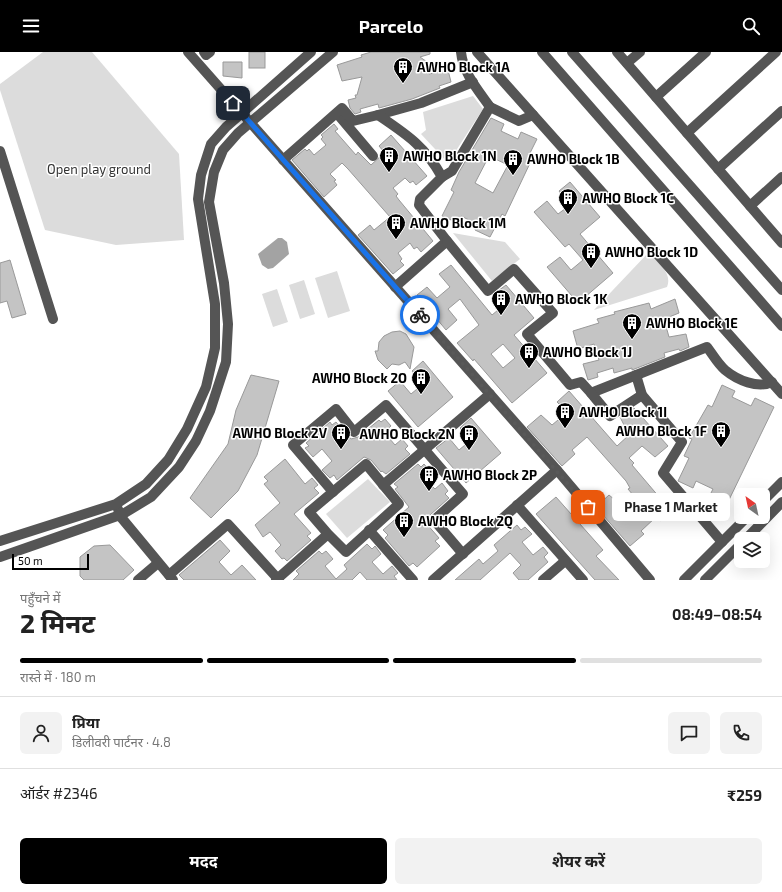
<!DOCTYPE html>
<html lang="hi">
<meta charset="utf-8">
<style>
body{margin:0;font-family:"Exo 2","Noto Sans Devanagari",sans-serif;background:#f2f2f2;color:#222;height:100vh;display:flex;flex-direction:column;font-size:15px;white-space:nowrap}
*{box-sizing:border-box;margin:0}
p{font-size:13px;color:#767676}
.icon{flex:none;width:22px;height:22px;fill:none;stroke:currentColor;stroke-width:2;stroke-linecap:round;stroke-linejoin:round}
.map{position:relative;height:528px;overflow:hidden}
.details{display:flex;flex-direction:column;background:#fff;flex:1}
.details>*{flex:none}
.needle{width:26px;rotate:327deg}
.controls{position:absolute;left:734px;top:436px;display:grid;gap:8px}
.controls a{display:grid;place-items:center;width:36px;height:36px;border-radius:6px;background:#fff;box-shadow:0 4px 16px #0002;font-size:20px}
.scale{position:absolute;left:12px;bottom:10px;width:77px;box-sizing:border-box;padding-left:4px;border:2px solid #000;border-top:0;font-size:11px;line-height:14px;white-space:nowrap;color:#000;-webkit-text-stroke:3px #fff;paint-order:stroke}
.pin{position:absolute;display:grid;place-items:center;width:34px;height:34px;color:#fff;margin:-17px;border-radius:8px;box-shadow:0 2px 6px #0006}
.courier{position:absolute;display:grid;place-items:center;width:40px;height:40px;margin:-20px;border:3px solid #1a73e8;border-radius:50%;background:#fff;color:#222;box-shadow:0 1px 5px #0007}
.bubble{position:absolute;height:28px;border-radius:6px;background:#fff;box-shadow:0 4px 16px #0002;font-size:13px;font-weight:700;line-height:28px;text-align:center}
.head em{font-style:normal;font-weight:700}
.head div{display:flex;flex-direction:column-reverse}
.head{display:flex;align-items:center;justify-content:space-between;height:68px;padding:0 20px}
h1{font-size:26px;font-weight:700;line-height:30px}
.bar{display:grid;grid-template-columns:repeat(4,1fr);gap:6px 4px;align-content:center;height:48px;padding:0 20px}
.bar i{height:5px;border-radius:3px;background:#e0e0e0}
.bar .current{background:#000}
.bar p{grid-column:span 4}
.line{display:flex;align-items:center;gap:10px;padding:0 20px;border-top:1px solid #e0e0e0}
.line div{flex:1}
.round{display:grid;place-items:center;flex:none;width:42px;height:42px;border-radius:6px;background:#f2f2f2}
.primary-button{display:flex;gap:8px;margin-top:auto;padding:8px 20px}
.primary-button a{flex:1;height:46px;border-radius:6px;background:#000;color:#fff;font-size:16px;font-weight:700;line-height:46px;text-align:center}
.primary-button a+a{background:#f2f2f2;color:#222}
header{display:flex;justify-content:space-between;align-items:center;height:52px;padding:0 20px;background:#000;color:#fff;font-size:18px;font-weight:700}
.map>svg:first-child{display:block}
</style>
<header><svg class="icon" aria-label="menu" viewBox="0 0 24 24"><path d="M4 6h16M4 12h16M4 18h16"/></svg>Parcelo<svg class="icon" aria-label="search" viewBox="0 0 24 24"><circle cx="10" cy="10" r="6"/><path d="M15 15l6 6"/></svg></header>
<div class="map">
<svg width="782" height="528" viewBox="0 0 782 528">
<rect width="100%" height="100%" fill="#fff"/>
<g fill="#dcdcdc">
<path d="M 43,0 L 92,0 L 179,102 L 184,188 L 116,193 L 45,178 L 0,38 L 0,32 Z"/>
<path d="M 473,44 L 483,57 L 448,111 L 421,82 L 426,78 L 423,60 Z"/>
<path d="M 453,181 L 505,190 L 520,207 L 492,229 Z"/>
<path d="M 649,200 C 657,210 673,221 667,235 L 594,258 Z"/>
<path d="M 337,219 L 350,259 L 328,266 L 315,226 Z"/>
<path d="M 304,228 L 315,262 L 300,267 L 289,233 Z"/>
<path d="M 277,237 L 288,270 L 273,275 L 262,242 Z"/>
<path d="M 368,427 L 390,450 L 347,486 L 326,462 Z"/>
</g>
<path fill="#a3a3a3" d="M 278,186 L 282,186 L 287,190 L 289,202 L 273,216 L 268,217 L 262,213 L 258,202 Z"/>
<g fill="#c4c4c4" stroke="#999" fill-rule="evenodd">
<rect x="249" y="0" width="16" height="16"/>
<path d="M 371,0 L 430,0 L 430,2 L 420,5 L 430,12 L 429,22 L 448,18 L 451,30 L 439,34 L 440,36 L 412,47 L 379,56 L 378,52 L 360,57 L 361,60 L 355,62 L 350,56 L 348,48 L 356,46 L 355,43 L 357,43 L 362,25 L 342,29 L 337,13 L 362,5 L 361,3 Z"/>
<path d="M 223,10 L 242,10 L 242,26 L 223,24 Z"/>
<path d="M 491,66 L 504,72 L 501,79 L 503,80 L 518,87 L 521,80 L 537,87 L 528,105 L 532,107 L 505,164 L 502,162 L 490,185 L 475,178 L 477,172 L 461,164 L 458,171 L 442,164 L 454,140 L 451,138 L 459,120 ZM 489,104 L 508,113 L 493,141 L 475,131 Z"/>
<path d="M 334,72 L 338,77 L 335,79 L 356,103 L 358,100 L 371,113 L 383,102 L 384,100 L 379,94 L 391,83 L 427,124 L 416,133 L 413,129 L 410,131 L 405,126 L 393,136 L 398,142 L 396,144 L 399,148 L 433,189 L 421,200 L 417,195 L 414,197 L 410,191 L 398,201 L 402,207 L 400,209 L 404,213 L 393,222 L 358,183 L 370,173 L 374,178 L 390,165 L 348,117 L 342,111 L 330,122 L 336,128 L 334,129 L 337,133 L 324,145 L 292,108 L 305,97 L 307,99 L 309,97 L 314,103 L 326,93 L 321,87 L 323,85 L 321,83 Z"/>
<path d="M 570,130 L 600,165 L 580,182 L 613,221 L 578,251 L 547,215 L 560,205 L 571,218 L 583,208 L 569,192 L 565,195 L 534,160 L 547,149 L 558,162 L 570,153 L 559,139 Z"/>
<path d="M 10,208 L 26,262 L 12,266 L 7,249 L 0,251 L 0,211 Z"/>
<path d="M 451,213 L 492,263 L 504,253 L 494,242 L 506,233 L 534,266 L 514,283 L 547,321 L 512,351 L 474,307 L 473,309 L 457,291 L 479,273 L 460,247 L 448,257 L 457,268 L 446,278 L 417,243 L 427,235 L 437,246 L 450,235 L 439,222 ZM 503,292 L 515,306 L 503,316 L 491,302 Z"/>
<path d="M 675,247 L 679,261 L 664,267 L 669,285 L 686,282 L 689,295 L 680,299 L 679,297 L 664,301 L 665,305 L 632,318 L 632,316 L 614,321 L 613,316 L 597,321 L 598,325 L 588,328 L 583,312 L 599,308 L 594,292 L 578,297 L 573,279 L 599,271 L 597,267 L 615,262 L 614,260 L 649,251 L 651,257 Z"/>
<path d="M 400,279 L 406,282 L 414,295 L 410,317 L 405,310 L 399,313 L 392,312 L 387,317 L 378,308 L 375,299 L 378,299 L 379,290 L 384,284 L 392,280 Z"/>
<path d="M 423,309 L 453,345 L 418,375 L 388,339 L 400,329 L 411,342 L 423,332 L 412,319 Z"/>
<path d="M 251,323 L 279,329 L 257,403 L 238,439 L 211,466 L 190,446 L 228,392 L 236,358 Z"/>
<path d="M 722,333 L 735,339 L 732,345 L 751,354 L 755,346 L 774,355 L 727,452 L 710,443 L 713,437 L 696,429 L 693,436 L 678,429 L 689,406 L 684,404 L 692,387 L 689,386 L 708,353 L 712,355 Z"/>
<path d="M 569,339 L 617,394 L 629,383 L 620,365 L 634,356 L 668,394 L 655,405 L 642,394 L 629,406 L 634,411 L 632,413 L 671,459 L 660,469 L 656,465 L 641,479 L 644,482 L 630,494 L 596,455 L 609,443 L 621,453 L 633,443 L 628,437 L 630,436 L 626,429 L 587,385 L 572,398 L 575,402 L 562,414 L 527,375 L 541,363 L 552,373 L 564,363 L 559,357 L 562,355 L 557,350 Z"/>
<path d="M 471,366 L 501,401 L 466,431 L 436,396 L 449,386 L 459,398 L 471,388 L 460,376 Z"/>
<path d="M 385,367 L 391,374 L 384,380 L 395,393 L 402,387 L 408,394 L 405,397 L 410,402 L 386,422 L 382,419 L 381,420 L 371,408 L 364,405 L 337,428 L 334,423 L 330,426 L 322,418 L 332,409 L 322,397 L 313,405 L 305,396 L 309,394 L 306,391 L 330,370 L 332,373 L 336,370 L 351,387 L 358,385 L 379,368 L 381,370 Z"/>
<path d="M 285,407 L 305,432 L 312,426 L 318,433 L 314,436 L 319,441 L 294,462 L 311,481 L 307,484 L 311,488 L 287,509 L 284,506 L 282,507 L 275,499 L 281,493 L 270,480 L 263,485 L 255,473 L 280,451 L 264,432 L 268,429 L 264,425 Z"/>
<path d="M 418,412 L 421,415 L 424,412 L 431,420 L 424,426 L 435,437 L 442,431 L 448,439 L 445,442 L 449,446 L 430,463 L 425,470 L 439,486 L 435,489 L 440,494 L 417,515 L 413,511 L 409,514 L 385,486 L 388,483 L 383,478 L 409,455 L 395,437 L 398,435 L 394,432 Z"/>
<path d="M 556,445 L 603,498 L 596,504 L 619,528 L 595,528 L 536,462 Z"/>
<path d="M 517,473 L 521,478 L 525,475 L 532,482 L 522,490 L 533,503 L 543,495 L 548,501 L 544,505 L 548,510 L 528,528 L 519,528 L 513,521 L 521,513 L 510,501 L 480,528 L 455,528 L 479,507 L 483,512 L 498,499 L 494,493 Z"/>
<path d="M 220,488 L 230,499 L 219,510 L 231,523 L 242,513 L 256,528 L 184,528 L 179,523 Z"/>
<path d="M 367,492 L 372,497 L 375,494 L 381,502 L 372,510 L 383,522 L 392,514 L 398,521 L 394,524 L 397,528 L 367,528 L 360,520 L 352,528 L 293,528 L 299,522 L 296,519 L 319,499 L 322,502 L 326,499 L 333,507 L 325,514 L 336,527 L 347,517 L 344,513 Z"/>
<path d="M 110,493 L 134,518 L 123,528 L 84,528 L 80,524 L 80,505 L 94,494 Z"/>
</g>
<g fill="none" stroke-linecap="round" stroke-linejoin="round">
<g stroke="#555" stroke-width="10">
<path d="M 188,0 L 557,418 L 650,528"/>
<path d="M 204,0 L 206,3 L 210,0"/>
<path d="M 461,0 C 463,21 478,38 490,55"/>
<path d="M 477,0 L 782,342"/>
<path d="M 542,0 L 782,274"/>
<path d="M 572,0 L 782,238"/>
<path d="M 617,0 L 782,191"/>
<path d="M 627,11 L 640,0"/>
<path d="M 656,45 L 706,0"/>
<path d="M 378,63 L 421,51 L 473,30"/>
<path d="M 340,65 L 373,104"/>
<path d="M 687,81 L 776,0"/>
<path d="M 0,99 L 53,267"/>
<path d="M 283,108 L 342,56 L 353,69 L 378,63 C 406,82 425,94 442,125 L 420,147 L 419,153 L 447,189 L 395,235"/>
<path d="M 718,117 L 782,59"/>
<path d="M 442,125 L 452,119 L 490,55 L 519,69 L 533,63"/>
<path d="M 750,154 L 782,125"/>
<path d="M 447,189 L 488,239 L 514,217 L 553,261 L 527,282 L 570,333 L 581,330 L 591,341 L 707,295 C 713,303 718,312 725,318 C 737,328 758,337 772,330"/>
<path d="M 636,323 L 642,343 L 682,390 L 663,421 L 722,490"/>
<path d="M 591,341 L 610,364 L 642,343"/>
<path d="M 383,433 L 490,342"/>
<path d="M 333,440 L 293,393 L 336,357 L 354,380 L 386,353 L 463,442 L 434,468 L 463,502"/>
<path d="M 763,449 L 782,430"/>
<path d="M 517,453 L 583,528"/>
<path d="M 118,457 L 120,464 L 173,528"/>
<path d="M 369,478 L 413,528"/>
<path d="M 746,487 L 782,450"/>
<path d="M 0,489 L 116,452 L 146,432 L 168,408 L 187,377 L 206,335 L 215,296 L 215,252 L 198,147 L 201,123 L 211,92 L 226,75 L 311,0"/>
<path d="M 0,505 L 123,462 L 151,445 L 179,415 L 196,389 L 210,359 L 226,310 L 228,272 L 224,231 L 209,150 L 214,120 L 223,98 L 238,81 L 333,0"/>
<path d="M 169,523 L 228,472 L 279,528"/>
<path d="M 138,528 L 158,511"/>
<path d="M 276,528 L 328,482 L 309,460 L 366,412 L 399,452 L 346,500 L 328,482"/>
<path d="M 433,528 L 557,418"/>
<path d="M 543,528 L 565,509"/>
<path d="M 684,528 L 747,465"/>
<path d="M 705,528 L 741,492"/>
</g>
</g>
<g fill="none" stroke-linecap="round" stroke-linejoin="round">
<path stroke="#595959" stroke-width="4" stroke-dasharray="0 7.2" d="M 420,263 L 588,455"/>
<path stroke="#1a73e8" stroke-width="5" d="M 233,51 L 420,263"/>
</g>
<defs>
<symbol id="building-pin" viewBox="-11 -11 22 30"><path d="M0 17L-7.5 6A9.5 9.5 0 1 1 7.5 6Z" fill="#000" stroke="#fff"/><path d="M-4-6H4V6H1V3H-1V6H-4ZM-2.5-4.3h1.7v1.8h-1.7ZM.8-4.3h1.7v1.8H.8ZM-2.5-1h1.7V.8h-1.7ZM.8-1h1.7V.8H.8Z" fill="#fff"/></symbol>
</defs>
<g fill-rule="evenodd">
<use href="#building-pin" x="392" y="4" width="22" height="30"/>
<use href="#building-pin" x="378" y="93" width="22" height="30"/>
<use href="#building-pin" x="502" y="96" width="22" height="30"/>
<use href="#building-pin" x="557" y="135" width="22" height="30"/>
<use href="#building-pin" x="385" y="160" width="22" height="30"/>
<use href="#building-pin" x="580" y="189" width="22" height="30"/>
<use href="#building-pin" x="490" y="236" width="22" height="30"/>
<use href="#building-pin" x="621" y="260" width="22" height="30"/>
<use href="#building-pin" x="518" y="289" width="22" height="30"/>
<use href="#building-pin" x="410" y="315" width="22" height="30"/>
<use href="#building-pin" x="554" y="349" width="22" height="30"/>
<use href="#building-pin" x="710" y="368" width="22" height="30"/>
<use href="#building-pin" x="330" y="370" width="22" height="30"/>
<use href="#building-pin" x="458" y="371" width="22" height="30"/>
<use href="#building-pin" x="418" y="412" width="22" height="30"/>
<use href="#building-pin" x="393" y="458" width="22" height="30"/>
</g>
<g text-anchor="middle" stroke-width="3" stroke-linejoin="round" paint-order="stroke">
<g font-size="13" font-weight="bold" fill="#000" stroke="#fff" text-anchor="start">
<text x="417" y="20">AWHO Block 1A</text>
<text x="403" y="109">AWHO Block 1N</text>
<text x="527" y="112">AWHO Block 1B</text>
<text x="582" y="151">AWHO Block 1C</text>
<text x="410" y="176">AWHO Block 1M</text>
<text x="605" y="205">AWHO Block 1D</text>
<text x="515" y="252">AWHO Block 1K</text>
<text x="646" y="276">AWHO Block 1E</text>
<text x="543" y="305">AWHO Block 1J</text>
<text x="407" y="331" text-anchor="end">AWHO Block 2O</text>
<text x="579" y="365">AWHO Block 1I</text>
<text x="707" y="384" text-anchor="end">AWHO Block 1F</text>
<text x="327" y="386" text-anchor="end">AWHO Block 2V</text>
<text x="455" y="387" text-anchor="end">AWHO Block 2N</text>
<text x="443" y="428">AWHO Block 2P</text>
<text x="418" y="474">AWHO Block 2Q</text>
</g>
<g font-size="13" fill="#333" stroke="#fff">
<text x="99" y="122">Open play ground</text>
</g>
</g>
</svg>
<div class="controls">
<a><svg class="needle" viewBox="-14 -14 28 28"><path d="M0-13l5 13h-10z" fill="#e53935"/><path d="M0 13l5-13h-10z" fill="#767676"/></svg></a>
<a><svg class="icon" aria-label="layers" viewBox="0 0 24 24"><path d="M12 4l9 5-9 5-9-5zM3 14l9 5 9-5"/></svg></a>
</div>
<div class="scale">50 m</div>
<div class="pin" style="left:588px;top:455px;background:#ea580c"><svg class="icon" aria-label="bag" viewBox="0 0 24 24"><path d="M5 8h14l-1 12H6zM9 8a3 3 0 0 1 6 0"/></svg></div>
<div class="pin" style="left:233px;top:51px;background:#1f2937"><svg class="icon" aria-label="home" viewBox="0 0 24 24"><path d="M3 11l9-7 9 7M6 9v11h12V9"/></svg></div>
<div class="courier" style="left:420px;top:263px"><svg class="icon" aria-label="bike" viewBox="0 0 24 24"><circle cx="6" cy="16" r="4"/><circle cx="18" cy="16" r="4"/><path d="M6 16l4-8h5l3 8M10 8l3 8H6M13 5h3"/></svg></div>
<div class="bubble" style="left:612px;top:441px;width:118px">Phase 1 Market</div>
</div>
<section class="details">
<div class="head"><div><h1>2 मिनट</h1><p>पहुँचने में</p></div><em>08:49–08:54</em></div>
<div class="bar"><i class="current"></i><i class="current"></i><i class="current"></i><i></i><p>रास्ते में · 180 m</p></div>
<div class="line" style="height:72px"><a class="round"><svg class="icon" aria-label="person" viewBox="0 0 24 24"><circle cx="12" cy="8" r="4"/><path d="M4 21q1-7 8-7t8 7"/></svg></a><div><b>प्रिया</b><p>डिलीवरी पार्टनर · 4.8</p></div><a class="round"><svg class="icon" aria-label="chat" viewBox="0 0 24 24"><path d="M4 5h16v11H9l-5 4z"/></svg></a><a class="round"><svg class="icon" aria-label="phone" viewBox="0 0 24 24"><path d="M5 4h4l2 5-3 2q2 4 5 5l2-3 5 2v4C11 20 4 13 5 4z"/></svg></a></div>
<div class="line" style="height:52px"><div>ऑर्डर #2346</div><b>₹259</b></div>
<div class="primary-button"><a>मदद</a><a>शेयर करें</a></div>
</section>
